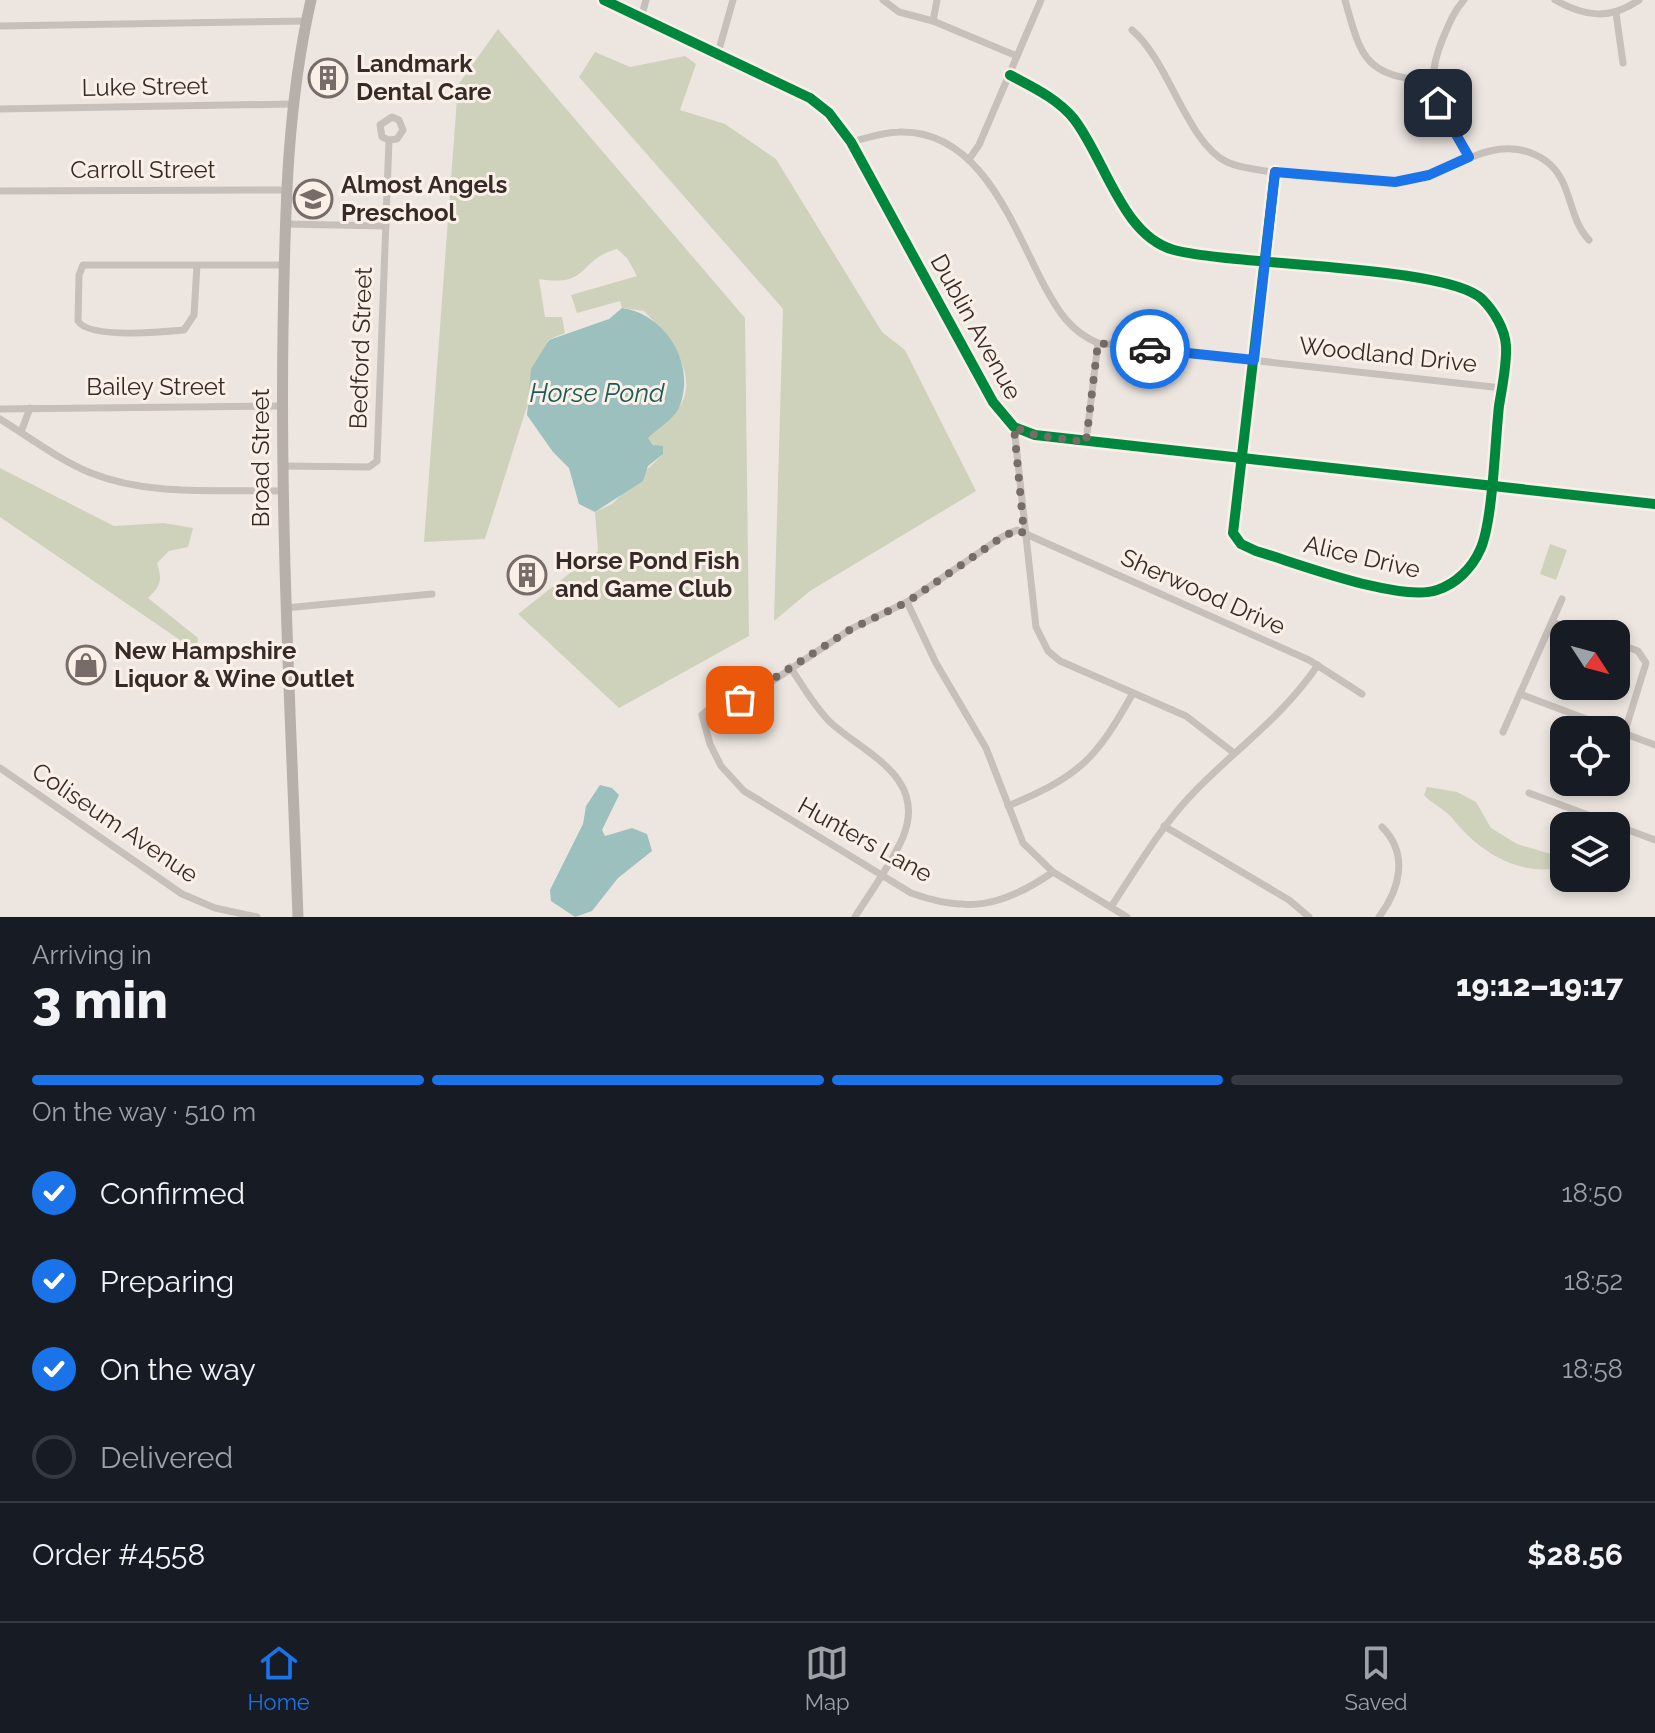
<!DOCTYPE html>
<meta charset="utf-8">
<style>
body{margin:0;font-family:Raleway,sans-serif;background:#242831;color:#f1f3f6;height:100vh;display:flex;flex-direction:column;font-size:30px;white-space:nowrap}
*{box-sizing:border-box;margin:0}
p{font-size:26px;color:#9ea1a6}
.icon{flex:none;width:44px;height:44px;fill:none;stroke:currentColor;stroke-width:2;stroke-linecap:round;stroke-linejoin:round}
.map{position:relative;height:917px;overflow:hidden}
.panel{display:flex;flex-direction:column;background:#171b24;flex:1}
.panel>*{flex:none}
.needle{width:52px;rotate:126deg}
.fabs{position:absolute;left:1550px;top:620px;display:grid;gap:16px}
.fabs a{display:grid;place-items:center;width:80px;height:80px;border-radius:16px;background:#171b24;box-shadow:0 4px 12px #0003;font-size:40px}
.pin{position:absolute;display:grid;place-items:center;width:68px;height:68px;color:#fff;margin:-34px;border-radius:16px;box-shadow:0 4px 12px #0006}
.courier{position:absolute;display:grid;place-items:center;width:80px;height:80px;margin:-40px;border:6px solid #1a73e8;border-radius:50%;background:#fff;color:#222;box-shadow:0 2px 10px #0007}
.head em{font-style:normal;font-weight:800}
.head div{display:flex;flex-direction:column-reverse}
.head{display:flex;align-items:center;justify-content:space-between;height:136px;padding:0 32px}
h1{font-size:52px;font-weight:800;line-height:60px}
.bar{display:grid;grid-template-columns:repeat(4,1fr);gap:12px 8px;align-content:center;height:96px;padding:0 32px}
.bar i{height:10px;border-radius:6px;background:#363941}
.bar .on{background:#1a73e8}
.bar p{grid-column:span 4}
.line{display:flex;align-items:center;gap:20px;padding:0 32px;border-top:2px solid #363941}
.line div{flex:1}
ol{padding:0 32px;list-style:none}
li{display:flex;align-items:center;gap:24px;height:88px}
li p{margin-inline-start:auto}
li .icon{padding:8px;border-radius:50%;background:#1a73e8;color:#fff;stroke-width:4}
li:last-child{color:#9ea1a6}
li i{width:44px;height:44px;border:4px solid #363941;border-radius:50%}
.menu{display:flex;justify-content:space-around;align-items:center;height:112px;border-top:2px solid #363941;background:#171b24;font-size:22px;color:#9ea1a6}
.menu a{display:grid;justify-items:center;gap:4px}
.menu .on{color:#1a73e8}
.map>svg:first-child{display:block}
</style>
<div class="map">
<svg width="1655" height="917" viewBox="0 0 1655 917">
<rect width="100%" height="100%" fill="#ede6e0"/>
<g fill="#cfd2ba">
<path d="M 498,29 L 745,318 L 749,636 L 619,708 L 518,614 L 598,551 L 595,512 L 612,504 L 663,454 L 647,438 C 656,430 669,422 676,412 C 704,378 668,335 644,311 L 622,308 L 620,301 L 577,313 L 571,295 L 637,276 L 627,258 L 617,249 C 578,259 590,288 539,279 L 545,317 L 562,317 L 565,333 L 548,340 L 485,539 L 424,542 L 458,85 Z"/>
<path d="M 595,52 L 630,67 L 685,56 L 696,64 L 680,110 L 725,124 L 776,159 L 882,332 L 905,350 L 976,491 L 810,591 L 774,621 L 783,309 L 579,77 Z"/>
<path d="M 0,468 L 114,526 L 163,523 L 193,528 L 188,547 L 169,551 L 157,563 C 163,581 160,586 148,598 L 198,638 L 196,651 L 0,517 Z"/>
<path d="M 1550,544 L 1567,550 L 1556,580 L 1540,574 Z"/>
<path d="M 1427,787 L 1457,792 L 1476,802 L 1491,828 L 1517,844 L 1554,855 L 1553,869 C 1512,873 1477,849 1452,818 C 1445,809 1432,804 1424,795 Z"/>
</g>
<g fill="#9cc0be">
<path d="M 622,308 C 666,314 697,365 679,408 C 674,419 657,429 648,438 L 653,445 L 663,446 L 663,454 L 648,466 L 643,481 L 595,512 L 579,504 L 569,468 L 553,452 L 527,415 L 531,369 L 549,340 L 609,319 Z"/>
<path d="M 600,785 L 612,788 L 619,795 L 602,830 L 605,836 L 632,828 L 647,834 L 652,851 L 618,878 L 592,911 L 575,917 L 551,901 L 550,890 L 583,824 L 586,806 Z"/>
</g>
<g fill="none" stroke-linecap="round" stroke-linejoin="round">
<g stroke="#c6bfba" stroke-width="7">
<path d="M 883,0 L 899,12 L 933,21 L 1017,56"/>
<path d="M 1345,0 C 1361,57 1364,76 1430,81"/>
<path d="M 1464,0 C 1454,11 1449,24 1443,38 C 1420,93 1440,110 1469,157"/>
<path d="M 1555,0 C 1585,17 1610,20 1639,0"/>
<path d="M 1616,13 L 1623,63"/>
<path d="M 641,18 L 646,0"/>
<path d="M 933,21 L 937,0"/>
<path d="M 0,26 L 307,21"/>
<path d="M 1132,30 C 1169,61 1187,143 1227,162 C 1249,173 1382,185 1408,181 C 1456,173 1497,127 1546,161 C 1573,181 1567,217 1589,240"/>
<path d="M 718,53 L 733,0"/>
<path d="M 1010,75 C 1032,87 1057,98 1074,119 C 1105,159 1122,236 1174,250 C 1236,266 1446,265 1482,299 C 1494,311 1505,329 1506,346 C 1507,365 1502,387 1499,406 C 1495,440 1493,523 1480,550 C 1472,568 1456,584 1437,590 C 1400,603 1297,563 1256,551 L 1241,544 L 1233,533 L 1275,172"/>
<path d="M 0,109 L 291,104"/>
<path d="M 851,142 C 867,138 883,132 899,132 C 981,129 1013,227 1045,287 C 1058,311 1071,332 1098,343 L 1502,388"/>
<path d="M 970,158 L 979,145 L 1041,0"/>
<path d="M 0,191 L 287,190"/>
<path d="M 286,224 L 386,226"/>
<path d="M 197,265 L 194,315 L 184,330 C 163,332 89,339 78,321 L 79,275 L 83,265 L 284,265"/>
<path d="M 0,409 L 282,406"/>
<path d="M 0,419 C 29,437 59,460 91,473 C 151,497 219,489 283,491"/>
<path d="M 1014,427 L 1036,627 L 1048,651 L 1060,661 L 1186,716 L 1234,753"/>
<path d="M 21,432 L 30,408"/>
<path d="M 1086,442 L 1098,343"/>
<path d="M 282,466 L 369,467 L 377,461 L 389,140 L 397,139 L 403,130 L 399,120 L 392,117 L 380,125 L 382,137 L 389,140"/>
<path d="M 907,602 L 936,663 L 986,748 L 1023,843 L 1053,872 L 1127,917"/>
<path d="M 285,608 L 432,594"/>
<path d="M 1552,622 L 1589,634"/>
<path d="M 1616,643 L 1638,651 L 1646,663 L 1625,731"/>
<path d="M 790,667 C 803,686 814,706 830,722 C 863,753 928,776 903,837 C 891,865 871,891 855,917"/>
<path d="M 1520,694 L 1655,745"/>
<path d="M 1503,732 L 1562,599"/>
<path d="M 0,768 L 182,894 L 215,908 L 257,917"/>
<path d="M 1529,793 L 1655,840"/>
<path d="M 1008,806 C 1079,776 1095,761 1133,693"/>
<path d="M 1164,826 L 1289,900 L 1309,917"/>
<path d="M 1053,872 C 1004,906 968,914 911,893 L 744,791 L 721,766 L 710,744 L 702,715 L 709,709 L 756,692 L 851,629 L 907,602 L 1002,537 L 1017,530 L 1309,660 L 1362,694"/>
<path d="M 1111,907 C 1138,866 1163,823 1198,788 C 1242,744 1281,718 1318,665"/>
<path d="M 1379,917 C 1400,889 1409,854 1382,827"/>
</g>
<path stroke="#c6bfba" stroke-width="9" d="M 604,0 L 810,98 L 829,113 L 851,142 L 993,402 L 1014,427 L 1035,435 L 1655,504"/>
<path stroke="#b7afaa" stroke-width="11" d="M 298,917 C 291,721 280,526 283,331 C 285,219 286,109 311,0"/>
<defs>
<g id="cycleway">
<path d="M 604,0 L 810,98 L 829,113 L 851,142 L 993,402 L 1014,427 L 1035,435 L 1655,504"/>
<path d="M 1010,75 C 1032,87 1057,98 1074,119 C 1105,159 1122,236 1174,250 C 1236,266 1446,265 1482,299 C 1494,311 1505,329 1506,346 C 1507,365 1502,387 1499,406 C 1495,440 1493,523 1480,550 C 1472,568 1456,584 1437,590 C 1400,603 1297,563 1256,551 L 1241,544 L 1233,533 L 1275,172"/>
</g>
</defs>
<use href="#cycleway" stroke="#faf0e8" stroke-width="15"/>
<use href="#cycleway" stroke="#00873e" stroke-width="10"/>
</g>
<g fill="none" stroke-linecap="round" stroke-linejoin="round">
<path stroke="#776c68" stroke-width="8" stroke-dasharray="0 14.4" d="M 740,700 L 851,629 L 907,602 L 1002,537 L 1017,530 L 1024,533 L 1014,427 L 1035,435 L 1086,442 L 1098,343 L 1150,349"/>
<path stroke="#1a73e8" stroke-width="10" d="M 1150,349 L 1254,360 L 1275,172 L 1395,182 L 1429,175 L 1469,157 L 1438,103"/>
</g>
<defs>
<symbol id="building-ring" viewBox="-11 -11 22 22"><circle r="9.5" fill="#faf0e8" stroke="#776c68" stroke-width="1.5"/><path d="M-4-6H4V6H1V3H-1V6H-4ZM-2.5-4.3h1.7v1.8h-1.7ZM.8-4.3h1.7v1.8H.8ZM-2.5-1h1.7V.8h-1.7ZM.8-1h1.7V.8H.8Z" fill="#776c68"/></symbol>
<symbol id="school-ring" viewBox="-11 -11 22 22"><circle r="9.5" fill="#faf0e8" stroke="#776c68" stroke-width="1.5"/><path d="M0-5L7-2L0 1L-7-2ZM-4 1L0 2.5L4 1V4Q0 6-4 4Z" fill="#776c68"/></symbol>
<symbol id="shop-ring" viewBox="-11 -11 22 22"><circle r="9.5" fill="#faf0e8" stroke="#776c68" stroke-width="1.5"/><path d="M-5-2.5h2.3a2.7 3.5 0 0 1 5.4 0H5L5.5 6h-11ZM-1.5-2.5h3a1.5 2.3 0 0 0-3 0Z" fill="#776c68"/></symbol>
</defs>
<g fill-rule="evenodd">
<use href="#building-ring" x="306" y="56" width="44" height="44"/>
<use href="#school-ring" x="291" y="177" width="44" height="44"/>
<use href="#building-ring" x="505" y="553" width="44" height="44"/>
<use href="#shop-ring" x="64" y="643" width="44" height="44"/>
</g>
<g text-anchor="middle" stroke-width="6" stroke-linejoin="round" paint-order="stroke">
<g font-size="24" font-weight="bold" fill="#372b28" stroke="#faf0e8" text-anchor="start">
<text x="356" y="72">Landmark<tspan x="356" dy="28">Dental Care</tspan></text>
<text x="341" y="193">Almost Angels<tspan x="341" dy="28">Preschool</tspan></text>
<text x="555" y="569">Horse Pond Fish<tspan x="555" dy="28">and Game Club</tspan></text>
<text x="114" y="659">New Hampshire<tspan x="114" dy="28">Liquor &amp; Wine Outlet</tspan></text>
</g>
<g font-size="24" fill="#372b28" stroke="#faf0e8">
<text transform="translate(145 87) rotate(-1)" y="8">Luke Street</text>
<text x="143" y="178">Carroll Street</text>
<text transform="translate(976 327) rotate(61)" y="8">Dublin Avenue</text>
<text transform="translate(361 348) rotate(-88)" y="8">Bedford Street</text>
<text transform="translate(1388 355) rotate(6)" y="8">Woodland Drive</text>
<text x="156" y="395">Bailey Street</text>
<text transform="translate(261 458) rotate(-90)" y="8">Broad Street</text>
<text transform="translate(1362 557) rotate(13)" y="8">Alice Drive</text>
<text transform="translate(1203 592) rotate(24)" y="8">Sherwood Drive</text>
<text transform="translate(115 823) rotate(34)" y="8">Coliseum Avenue</text>
<text transform="translate(865 840) rotate(29)" y="8">Hunters Lane</text>
</g>
<g font-size="26" font-style="italic" fill="#1c5959" stroke="#faf0e8">
<text x="597" y="402">Horse Pond</text>
</g>
</g>
</svg>
<div class="fabs">
<a><svg class="needle" viewBox="-14 -14 28 28"><path d="M0-13l5 13h-10z" fill="#e53935"/><path d="M0 13l5-13h-10z" fill="#9ea1a6"/></svg></a>
<a><svg class="icon" aria-label="locate" viewBox="0 0 24 24"><circle cx="12" cy="12" r="6"/><path d="M12 2v4M12 18v4M2 12h4M18 12h4"/></svg></a>
<a><svg class="icon" aria-label="layers" viewBox="0 0 24 24"><path d="M12 4l9 5-9 5-9-5zM3 14l9 5 9-5"/></svg></a>
</div>
<div class="pin" style="left:740px;top:700px;background:#ea580c"><svg class="icon" aria-label="bag" viewBox="0 0 24 24"><path d="M5 8h14l-1 12H6zM9 8a3 3 0 0 1 6 0"/></svg></div>
<div class="pin" style="left:1438px;top:103px;background:#1f2937"><svg class="icon" aria-label="home" viewBox="0 0 24 24"><path d="M3 11l9-7 9 7M6 9v11h12V9"/></svg></div>
<div class="courier" style="left:1150px;top:349px"><svg class="icon" aria-label="car" viewBox="0 0 24 24"><path d="M5 17H2v-5l4-1 3-4h7l3 4 3 1v5h-3M9 17h6M6 11h13"/><circle cx="7" cy="17" r="2"/><circle cx="17" cy="17" r="2"/></svg></div>
</div>
<section class="panel">
<div class="head"><div><h1>3 min</h1><p>Arriving in</p></div><em>19:12–19:17</em></div>
<div class="bar"><i class="on"></i><i class="on"></i><i class="on"></i><i></i><p>On the way · 510 m</p></div>
<ol>
<li><svg class="icon" aria-label="check" viewBox="0 0 24 24"><path d="M5 12l5 5 9-10"/></svg>Confirmed<p>18:50</p></li>
<li><svg class="icon" aria-label="check" viewBox="0 0 24 24"><path d="M5 12l5 5 9-10"/></svg>Preparing<p>18:52</p></li>
<li><svg class="icon" aria-label="check" viewBox="0 0 24 24"><path d="M5 12l5 5 9-10"/></svg>On the way<p>18:58</p></li>
<li><i></i>Delivered</li>
</ol>
<div class="line" style="height:104px"><div>Order #4558</div><b>$28.56</b></div>
</section>
<nav class="menu">
<a class="on"><svg class="icon" aria-label="home" viewBox="0 0 24 24"><path d="M3 11l9-7 9 7M6 9v11h12V9"/></svg>Home</a>
<a><svg class="icon" aria-label="map" viewBox="0 0 24 24"><path d="M3 6l6-2 6 2 6-2v14l-6 2-6-2-6 2zM9 4v14M15 6v14"/></svg>Map</a>
<a><svg class="icon" aria-label="saved" viewBox="0 0 24 24"><path d="M7 4h10v16l-5-4-5 4z"/></svg>Saved</a>
</nav>
